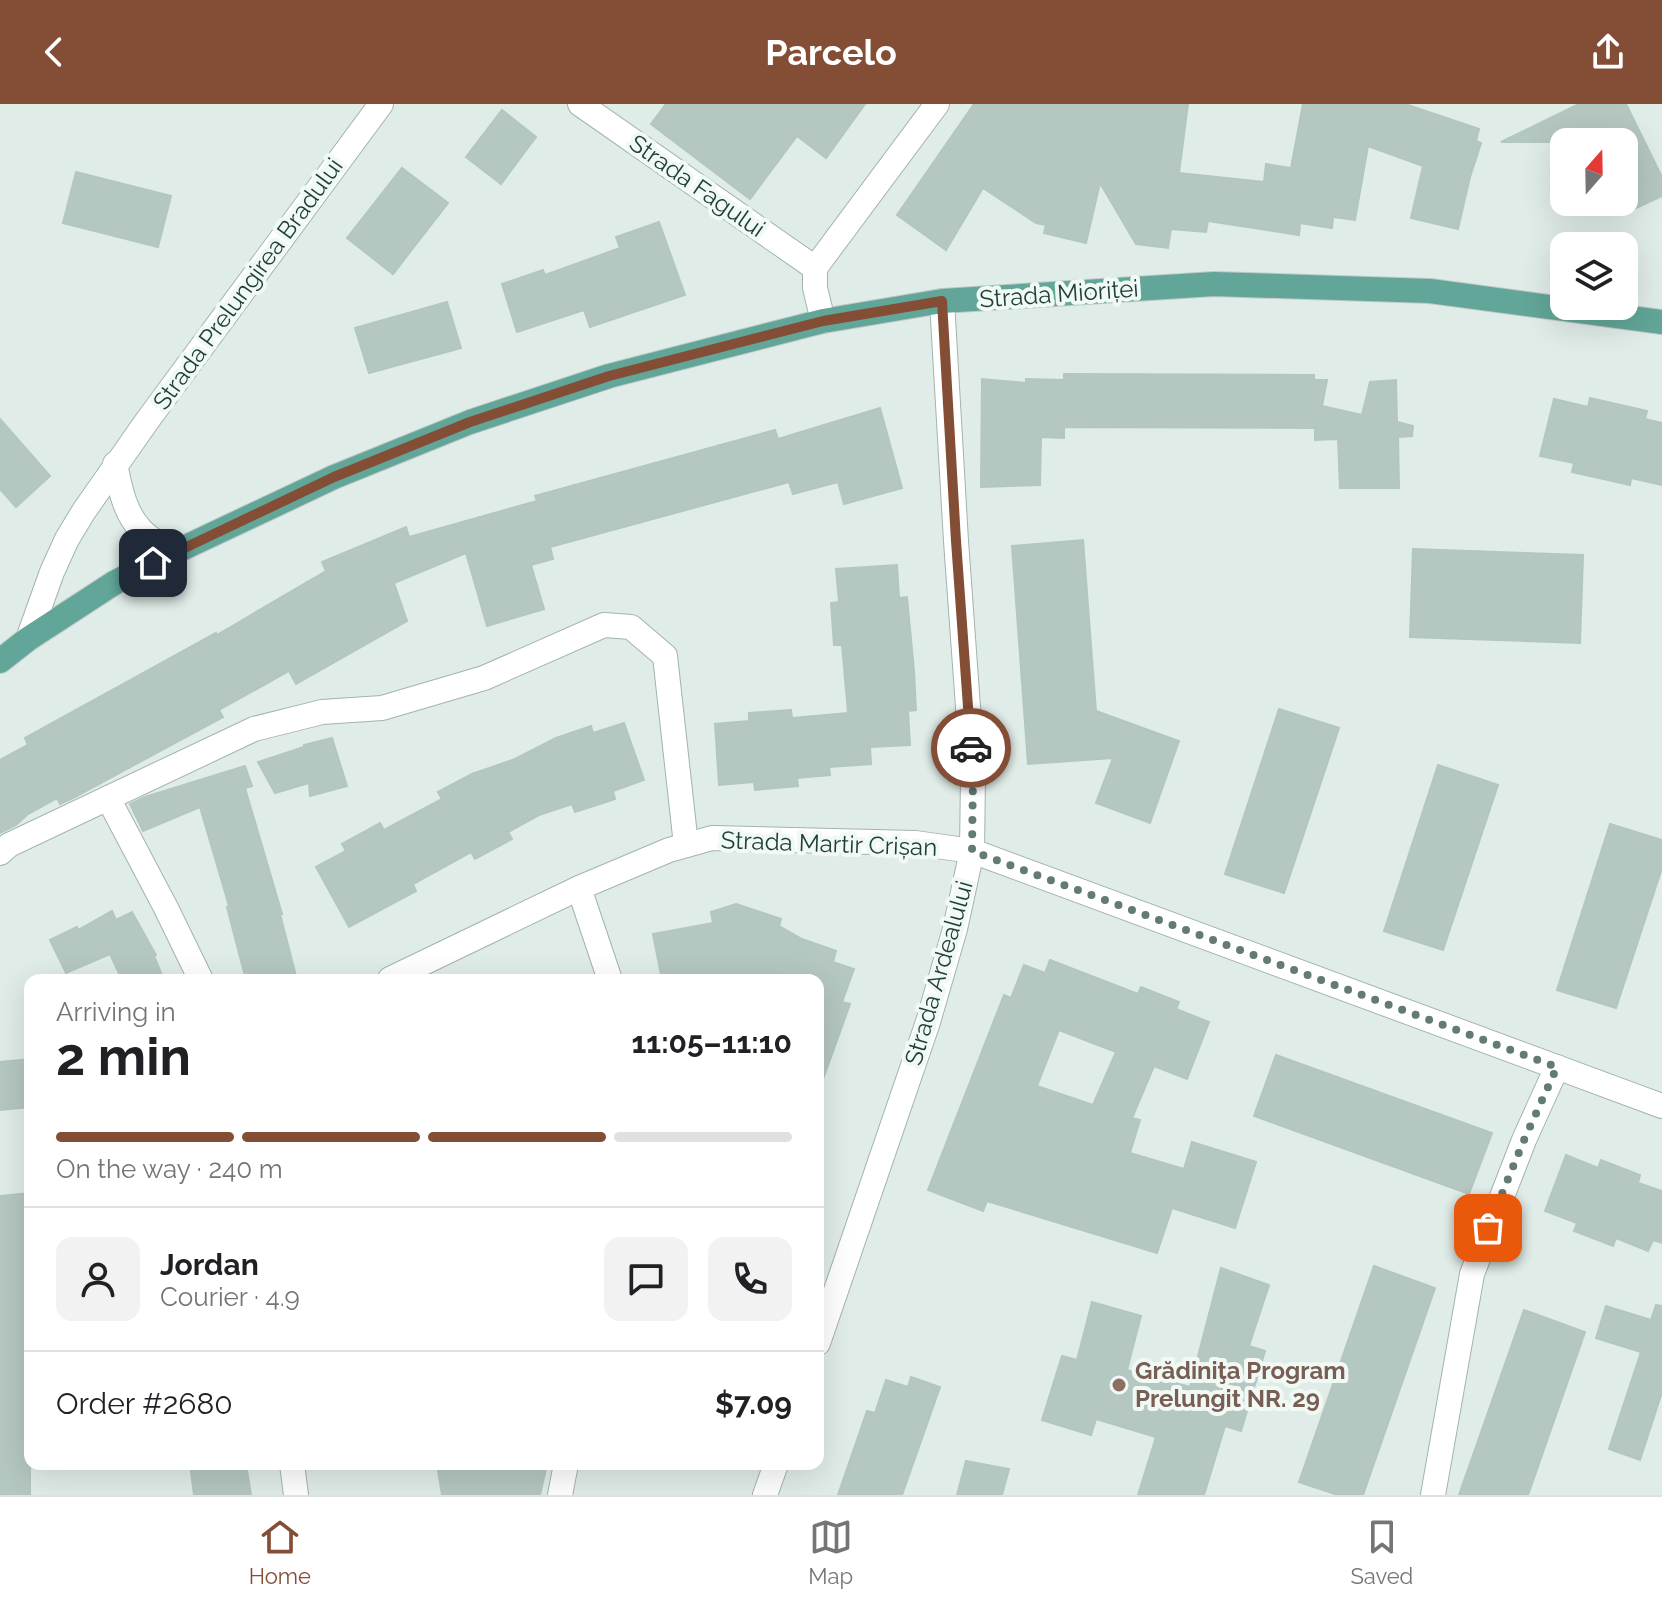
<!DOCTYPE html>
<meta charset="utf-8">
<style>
body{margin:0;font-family:Raleway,sans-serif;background:#f2f2f2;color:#202124;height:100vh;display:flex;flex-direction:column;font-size:30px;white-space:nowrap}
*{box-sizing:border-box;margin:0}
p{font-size:26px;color:#757577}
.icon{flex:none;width:44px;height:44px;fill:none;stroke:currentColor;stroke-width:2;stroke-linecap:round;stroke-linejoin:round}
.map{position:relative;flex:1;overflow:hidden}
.panel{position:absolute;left:24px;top:870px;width:800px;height:496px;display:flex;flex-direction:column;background:#fff;border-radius:16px;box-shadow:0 8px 32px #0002}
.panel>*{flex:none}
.needle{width:52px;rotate:20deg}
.fabs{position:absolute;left:1550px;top:24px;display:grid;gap:16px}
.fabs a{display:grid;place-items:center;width:88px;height:88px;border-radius:16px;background:#fff;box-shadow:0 8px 32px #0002;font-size:40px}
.pin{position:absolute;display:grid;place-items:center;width:68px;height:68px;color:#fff;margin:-34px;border-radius:16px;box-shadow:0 4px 12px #0006}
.courier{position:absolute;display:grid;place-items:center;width:80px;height:80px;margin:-40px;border:6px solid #844d36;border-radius:50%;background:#fff;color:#222;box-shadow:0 2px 10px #0007}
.overview em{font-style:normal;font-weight:700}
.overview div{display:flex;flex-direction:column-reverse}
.overview{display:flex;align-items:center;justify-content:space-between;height:136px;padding:0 32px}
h1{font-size:52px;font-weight:700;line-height:60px}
.bar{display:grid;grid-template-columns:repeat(4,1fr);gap:12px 8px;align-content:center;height:96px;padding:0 32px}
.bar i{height:10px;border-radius:6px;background:#e0e0e0}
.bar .current{background:#844d36}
.bar p{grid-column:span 4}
.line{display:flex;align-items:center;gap:20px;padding:0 32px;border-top:2px solid #e0e0e0}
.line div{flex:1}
.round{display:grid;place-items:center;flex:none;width:84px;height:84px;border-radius:16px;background:#f2f2f2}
header{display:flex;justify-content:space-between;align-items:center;height:104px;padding:0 32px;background:#844d36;color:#fff;font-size:36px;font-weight:700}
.menu{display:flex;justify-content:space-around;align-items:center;height:112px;border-top:2px solid #e0e0e0;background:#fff;font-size:22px;color:#757577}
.menu a{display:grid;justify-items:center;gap:4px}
.menu .current{color:#844d36}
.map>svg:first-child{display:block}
</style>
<header><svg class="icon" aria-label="back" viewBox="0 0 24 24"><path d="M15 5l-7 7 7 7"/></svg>Parcelo<svg class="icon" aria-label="share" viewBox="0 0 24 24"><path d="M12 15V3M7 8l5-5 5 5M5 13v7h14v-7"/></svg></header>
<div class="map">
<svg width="1662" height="1391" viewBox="0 0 1662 1391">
<rect width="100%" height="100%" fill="#e0ece8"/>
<g fill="#b5c7c1" stroke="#b2c7bf" stroke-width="2" fill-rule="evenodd">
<path d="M 666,0 L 865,0 L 826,54 L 797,32 L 750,95 L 651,20 Z"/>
<path d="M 974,0 L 1188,0 L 1179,69 L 1264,78 L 1266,60 L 1291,64 L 1303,0 L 1405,0 L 1479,25 L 1476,37 L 1481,39 L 1470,73 L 1458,125 L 1411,114 L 1423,62 L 1368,42 L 1355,116 L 1333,113 L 1332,124 L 1300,119 L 1299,131 L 1208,117 L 1206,128 L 1171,125 L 1168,144 L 1136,140 L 1100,79 L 1086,139 L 1044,129 L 1046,121 L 1036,119 L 983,84 L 946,146 L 897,111 Z"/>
<path d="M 1579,0 L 1626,0 L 1662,73 L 1662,92 L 1624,110 L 1624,38 L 1501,38 Z"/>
<path d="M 502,6 L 536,33 L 501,80 L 466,53 Z"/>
<path d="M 402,64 L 448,99 L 393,170 L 347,134 Z"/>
<path d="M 76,68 L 171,92 L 158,143 L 63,119 Z"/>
<path d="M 659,118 L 685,191 L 590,223 L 584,206 L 517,228 L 502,180 L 543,166 L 545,171 L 620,144 L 616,133 Z"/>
<path d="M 447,198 L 461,244 L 369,269 L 355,224 Z"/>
<path d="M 1064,270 L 1314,271 L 1314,276 L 1327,276 L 1322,302 L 1362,311 L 1370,278 L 1396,276 L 1397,318 L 1413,322 L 1412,332 L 1398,333 L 1399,384 L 1340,384 L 1338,335 L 1315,336 L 1315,324 L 1064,323 L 1064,334 L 1041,333 L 1040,381 L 981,383 L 982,275 L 1026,279 L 1026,275 L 1064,276 Z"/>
<path d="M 1590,294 L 1647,307 L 1645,315 L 1662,319 L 1662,381 L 1631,374 L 1630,381 L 1572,368 L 1574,359 L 1540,352 L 1554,295 L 1588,303 Z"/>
<path d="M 880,304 L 902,384 L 844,400 L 838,378 L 793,390 L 789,378 L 550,443 L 553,455 L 531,461 L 544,505 L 487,522 L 466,449 L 394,479 L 407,517 L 296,580 L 289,567 L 219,606 L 223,613 L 73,694 L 60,700 L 57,694 L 28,710 L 16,721 L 0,729 L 0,656 L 28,641 L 25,634 L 216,529 L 217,531 L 326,467 L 322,458 L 406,423 L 409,433 L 537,397 L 535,392 L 775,326 L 778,335 Z"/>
<path d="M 0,315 L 50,372 L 16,403 L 0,385 Z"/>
<path d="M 1083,436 L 1096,607 L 1179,637 L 1150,719 L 1096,699 L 1113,654 L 1028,660 L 1012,442 Z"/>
<path d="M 1413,445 L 1583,451 L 1580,539 L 1410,533 Z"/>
<path d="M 897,461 L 899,494 L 907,493 L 914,567 L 916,606 L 908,607 L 910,641 L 870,643 L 871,660 L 829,663 L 830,671 L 797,674 L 798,682 L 755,686 L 754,678 L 719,681 L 715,620 L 749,617 L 749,609 L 791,606 L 792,614 L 848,609 L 842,541 L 834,541 L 831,499 L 839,498 L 836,465 Z"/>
<path d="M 1279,605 L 1339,624 L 1284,789 L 1225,770 Z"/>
<path d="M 624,619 L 644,676 L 613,687 L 615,695 L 575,708 L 572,700 L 539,711 L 508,728 L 512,735 L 475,755 L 471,748 L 413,780 L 416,787 L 349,823 L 316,763 L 346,747 L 342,740 L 380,719 L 384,726 L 442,695 L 438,688 L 472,670 L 515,655 L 556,634 L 591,622 L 593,629 Z"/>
<path d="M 332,634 L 347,682 L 310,692 L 309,679 L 275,689 L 258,658 L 304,643 L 304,641 Z"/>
<path d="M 1438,661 L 1498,681 L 1443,846 L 1384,827 Z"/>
<path d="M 245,662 L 252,682 L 245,684 L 282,810 L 280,810 L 297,876 L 246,876 L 227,803 L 229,802 L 200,703 L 143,727 L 130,700 L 145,693 Z"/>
<path d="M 1610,720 L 1662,736 L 1662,764 L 1616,904 L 1557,886 Z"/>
<path d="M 736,800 L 781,815 L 779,822 L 802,835 L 836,847 L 833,858 L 854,865 L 842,898 L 850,900 L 822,978 L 818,978 L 818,876 L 662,876 L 653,830 L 713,819 L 711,808 Z"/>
<path d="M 112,807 L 116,816 L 132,808 L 156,851 L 154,852 L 164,876 L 122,876 L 110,850 L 66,869 L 50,836 L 77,823 L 78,826 Z"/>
<path d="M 1050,856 L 1138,890 L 1141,883 L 1179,898 L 1176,905 L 1209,918 L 1187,975 L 1154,962 L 1132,1014 L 1140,1016 L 1130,1049 L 1184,1065 L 1192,1038 L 1256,1058 L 1235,1124 L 1172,1104 L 1157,1149 L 987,1097 L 983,1107 L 928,1086 L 1004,891 L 1011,894 L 1024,861 L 1045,869 ZM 1059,926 L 1116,948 L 1093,1001 L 1037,982 Z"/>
<path d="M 1276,951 L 1492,1029 L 1469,1090 L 1254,1012 Z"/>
<path d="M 30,955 L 30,1003 L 0,1006 L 0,958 Z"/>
<path d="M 1566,1051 L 1598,1064 L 1601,1056 L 1640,1071 L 1638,1079 L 1662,1087 L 1662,1139 L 1653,1136 L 1648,1147 L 1616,1134 L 1613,1142 L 1574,1127 L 1577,1119 L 1545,1107 Z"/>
<path d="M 30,1089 L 30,1221 L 26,1221 L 30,1254 L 30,1391 L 0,1391 L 0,1092 Z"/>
<path d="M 1374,1162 L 1435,1184 L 1363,1391 L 1338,1391 L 1299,1378 Z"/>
<path d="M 1221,1164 L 1269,1181 L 1249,1242 L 1265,1247 L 1241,1327 L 1225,1322 L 1204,1391 L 1138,1391 L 1156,1333 L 1096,1315 L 1091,1331 L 1042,1316 L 1062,1252 L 1077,1256 L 1092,1198 L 1141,1212 L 1127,1266 L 1190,1283 Z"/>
<path d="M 1656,1201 L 1662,1202 L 1662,1288 L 1640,1356 L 1609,1345 L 1641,1248 L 1596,1234 L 1606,1202 L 1651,1216 Z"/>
<path d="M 1524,1206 L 1585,1228 L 1528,1391 L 1459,1391 Z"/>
<path d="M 911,1273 L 940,1283 L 902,1391 L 838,1391 L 867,1307 L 875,1309 L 886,1276 L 908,1283 Z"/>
<path d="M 966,1357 L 1009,1365 L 1002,1391 L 957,1391 Z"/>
<path d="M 190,1360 L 246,1360 L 251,1391 L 194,1391 Z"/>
<path d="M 437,1360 L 547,1360 L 540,1391 L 442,1391 Z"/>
</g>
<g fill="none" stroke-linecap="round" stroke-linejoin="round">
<defs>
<g id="minor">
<path d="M 580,0 L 815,164"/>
<path d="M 823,217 L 815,184 L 815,164 L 937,0"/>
<path d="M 115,360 C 120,383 124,408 141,426 C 149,435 163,442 173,449"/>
<path d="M 28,535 L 52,468 L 67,435 L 84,407 L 147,317 L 381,0"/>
<path d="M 108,694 L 166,804 L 201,876"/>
<path d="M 0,749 L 9,741 L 254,625 L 322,608 L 382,604 L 484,574 L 604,521 L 631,523 L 665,552 L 686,741"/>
<path d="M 579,784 L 610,876"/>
<path d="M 390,875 L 579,784 L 669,746 L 712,734 L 915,739 L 972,747 L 1662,1002"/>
<path d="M 818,1239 L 928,918 L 955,825 L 972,747 L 973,672 L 956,437 L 942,197"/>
<path d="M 292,1360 L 296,1391"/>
<path d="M 560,1391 L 566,1360"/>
<path d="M 765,1391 L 776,1360"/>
<path d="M 1433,1391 L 1472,1170 L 1524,1036 L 1557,963"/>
</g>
<path id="major" d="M 0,557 L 28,535 L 114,479 L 173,449 L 334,373 L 470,318 L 609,272 L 823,217 L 942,197 L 1214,180 L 1430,187 L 1662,218"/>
</defs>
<use href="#minor" stroke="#a2b4b0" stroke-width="26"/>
<use href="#major" stroke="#c0c9c7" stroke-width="26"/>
<use href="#minor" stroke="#fff" stroke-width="24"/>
<use href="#major" stroke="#61a698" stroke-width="24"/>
</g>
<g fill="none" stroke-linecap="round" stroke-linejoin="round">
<path stroke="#637b76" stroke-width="8" stroke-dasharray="0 14.4" d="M 971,644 L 973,672 L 972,747 L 1557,963 L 1524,1036 L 1488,1124"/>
<path stroke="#844d36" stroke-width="10" d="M 153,459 L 334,373 L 470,318 L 609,272 L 823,217 L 942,197 L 956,437 L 971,644"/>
</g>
<circle fill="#8d6e63" stroke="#f1f9f5" stroke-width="3" cx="1119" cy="1281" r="8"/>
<g text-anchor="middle" stroke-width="8" stroke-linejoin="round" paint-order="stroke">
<g font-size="24" fill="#1f3e38" stroke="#f1f9f5">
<text transform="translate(697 82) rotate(35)" y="8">Strada Fagului</text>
<text transform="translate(248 180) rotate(-54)" y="8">Strada Prelungirea Bradului</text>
<text transform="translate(1059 190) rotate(-4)" y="8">Strada Mioriței</text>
<text transform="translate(829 740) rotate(2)" y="8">Strada Martir Crișan</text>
<text transform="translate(939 869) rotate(-74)" y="8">Strada Ardealului</text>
</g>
<g font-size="24" font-weight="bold" fill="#785e54" stroke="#f1f9f5" text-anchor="start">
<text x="1135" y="1275">Grădiniţa Program<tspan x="1135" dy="28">Prelungit NR. 29</tspan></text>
</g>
</g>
</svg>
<div class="fabs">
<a><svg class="needle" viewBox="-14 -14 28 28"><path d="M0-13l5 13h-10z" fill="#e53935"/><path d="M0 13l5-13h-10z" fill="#757577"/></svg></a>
<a><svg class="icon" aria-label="layers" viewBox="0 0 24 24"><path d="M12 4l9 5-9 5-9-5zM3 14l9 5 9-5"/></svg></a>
</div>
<div class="pin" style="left:1488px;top:1124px;background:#ea580c"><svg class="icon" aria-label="bag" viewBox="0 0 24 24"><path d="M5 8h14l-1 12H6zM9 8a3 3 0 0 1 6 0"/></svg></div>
<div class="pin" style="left:153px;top:459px;background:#1f2937"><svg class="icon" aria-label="home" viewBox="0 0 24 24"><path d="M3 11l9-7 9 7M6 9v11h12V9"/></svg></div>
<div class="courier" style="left:971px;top:644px"><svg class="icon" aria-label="car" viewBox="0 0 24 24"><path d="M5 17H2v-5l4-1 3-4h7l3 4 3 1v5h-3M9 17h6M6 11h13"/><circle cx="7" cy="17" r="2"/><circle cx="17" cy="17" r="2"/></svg></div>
<section class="panel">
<div class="overview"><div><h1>2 min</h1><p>Arriving in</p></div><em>11:05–11:10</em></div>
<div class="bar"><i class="current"></i><i class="current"></i><i class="current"></i><i></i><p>On the way · 240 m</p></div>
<div class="line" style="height:144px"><a class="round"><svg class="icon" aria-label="person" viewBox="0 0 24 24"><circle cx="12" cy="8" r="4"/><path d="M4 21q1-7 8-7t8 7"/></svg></a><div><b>Jordan</b><p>Courier · 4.9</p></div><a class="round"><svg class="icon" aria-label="chat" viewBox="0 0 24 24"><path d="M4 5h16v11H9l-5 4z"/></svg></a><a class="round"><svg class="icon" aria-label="phone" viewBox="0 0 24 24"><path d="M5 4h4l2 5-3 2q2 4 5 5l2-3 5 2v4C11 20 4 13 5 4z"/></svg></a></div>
<div class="line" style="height:104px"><div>Order #2680</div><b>$7.09</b></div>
</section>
</div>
<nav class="menu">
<a class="current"><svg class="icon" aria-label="home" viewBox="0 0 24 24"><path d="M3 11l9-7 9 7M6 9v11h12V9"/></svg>Home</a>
<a><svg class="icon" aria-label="map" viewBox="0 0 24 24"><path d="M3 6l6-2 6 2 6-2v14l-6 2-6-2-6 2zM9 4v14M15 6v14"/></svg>Map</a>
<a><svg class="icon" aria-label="saved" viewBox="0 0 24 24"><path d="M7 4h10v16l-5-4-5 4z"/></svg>Saved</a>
</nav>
